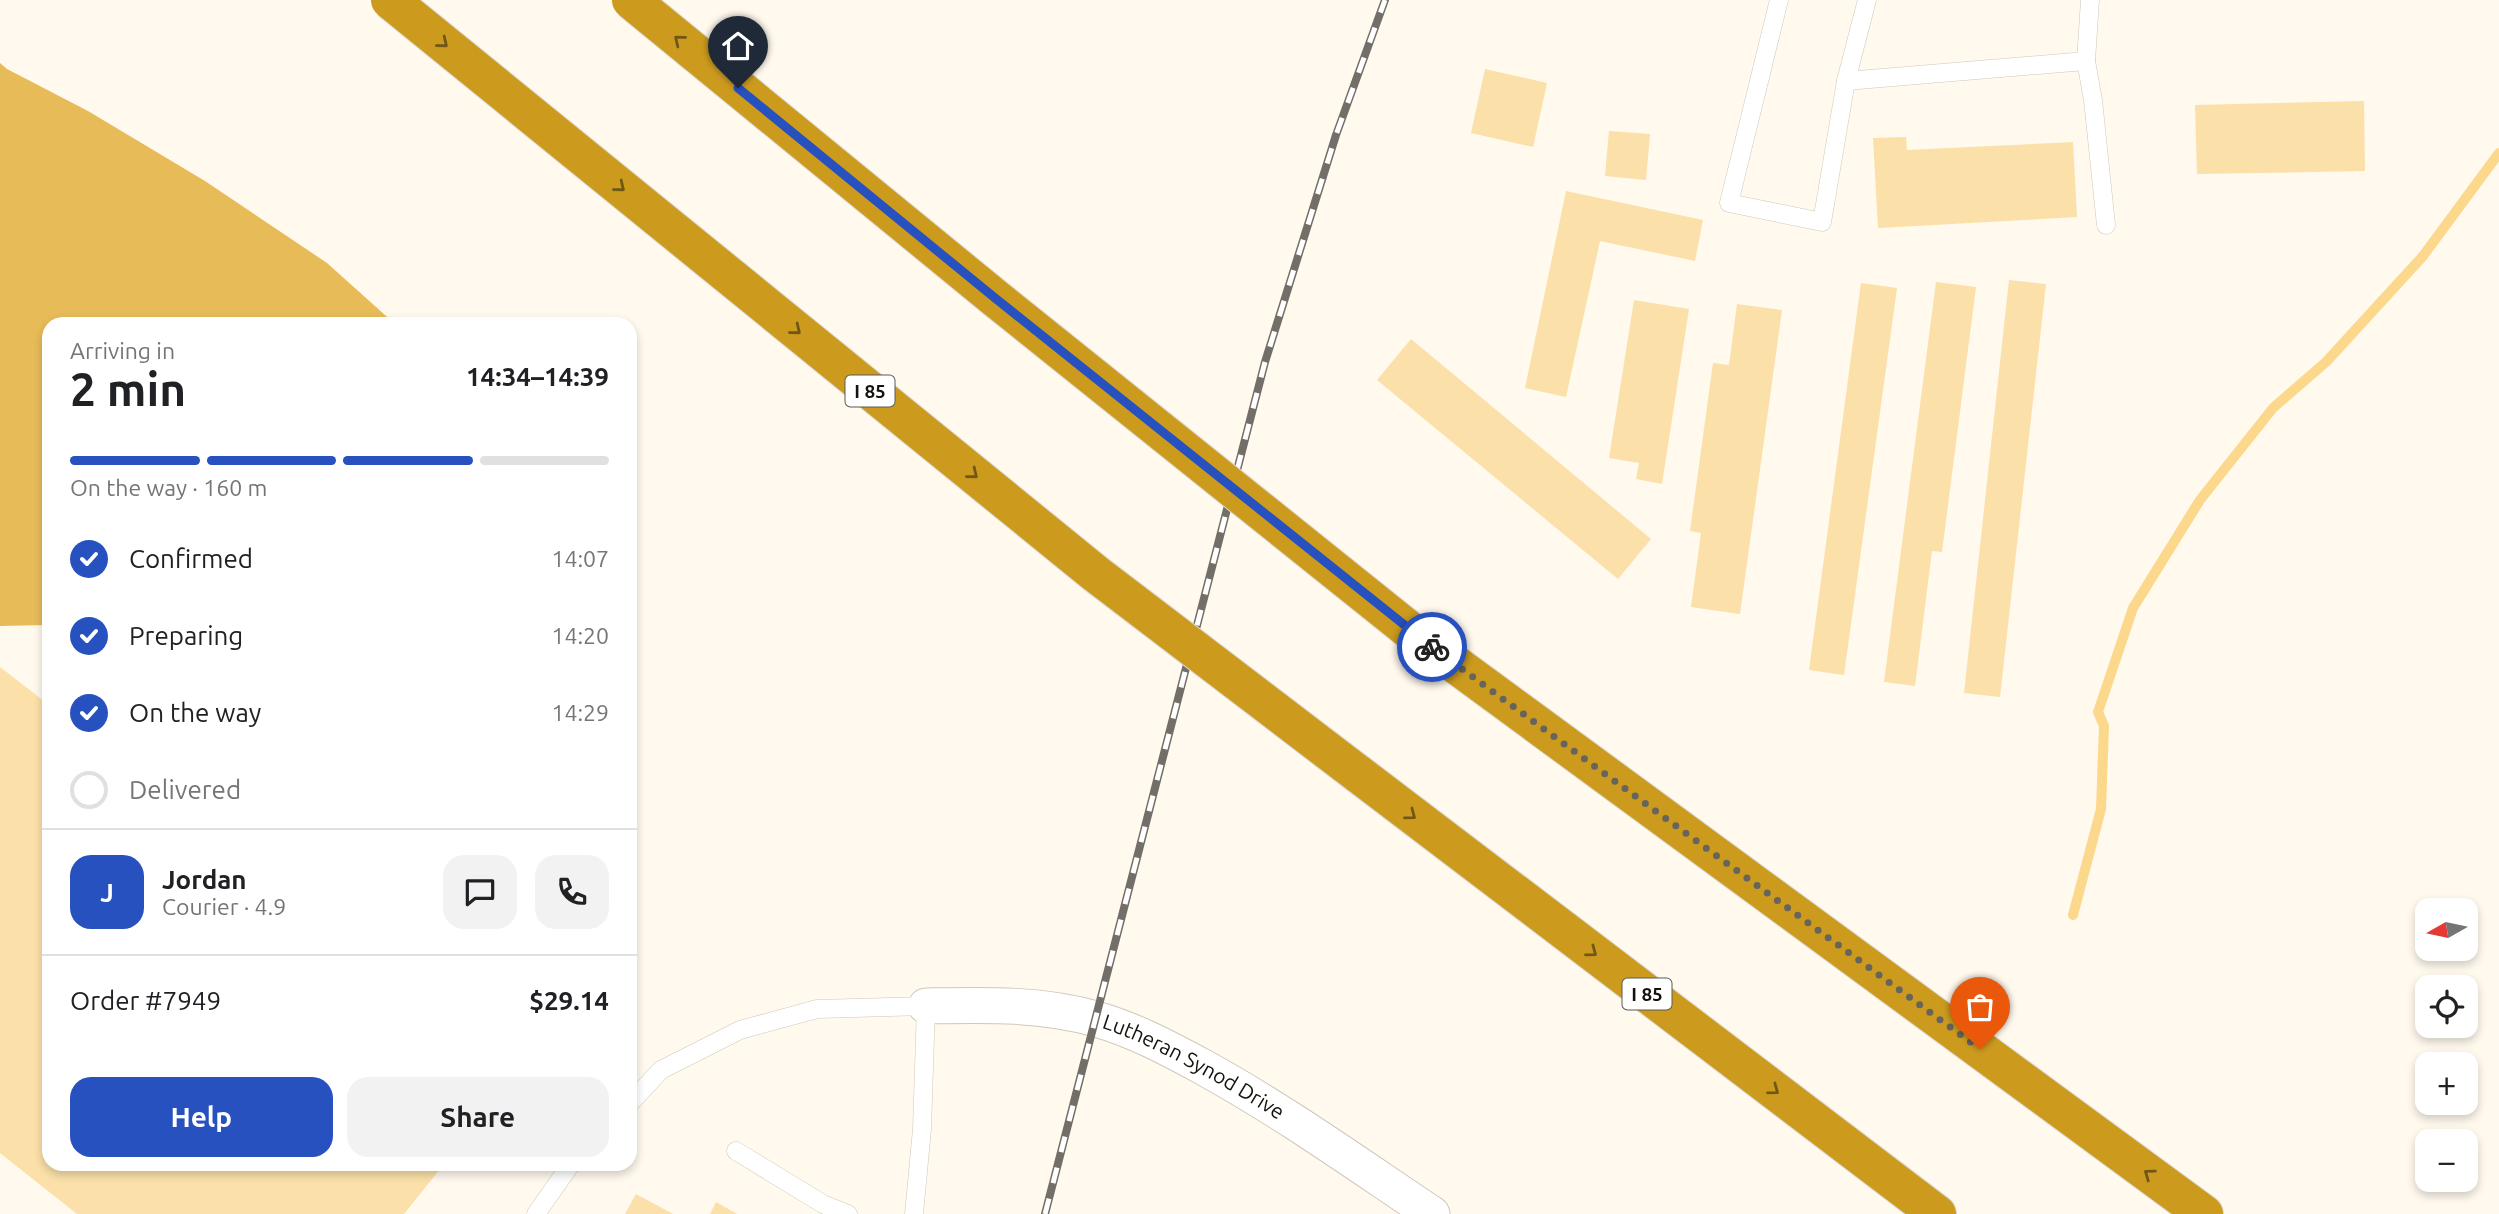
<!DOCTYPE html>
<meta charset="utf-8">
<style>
body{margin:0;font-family:Ubuntu,sans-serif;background:#f2f2f2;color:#202124;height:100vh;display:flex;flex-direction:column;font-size:26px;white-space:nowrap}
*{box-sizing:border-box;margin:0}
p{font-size:23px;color:#757577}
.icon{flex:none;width:38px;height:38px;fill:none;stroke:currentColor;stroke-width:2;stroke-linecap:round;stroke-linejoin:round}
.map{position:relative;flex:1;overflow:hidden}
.sheet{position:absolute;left:42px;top:317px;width:595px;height:854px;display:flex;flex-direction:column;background:#fff;border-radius:21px;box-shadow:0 4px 10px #0003}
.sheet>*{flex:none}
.needle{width:46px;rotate:261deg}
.fabs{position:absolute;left:2415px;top:898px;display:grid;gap:14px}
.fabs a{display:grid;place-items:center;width:63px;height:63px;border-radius:14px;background:#fff;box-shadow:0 4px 10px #0003;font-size:35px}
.pin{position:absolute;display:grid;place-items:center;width:60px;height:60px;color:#fff;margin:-72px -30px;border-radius:50% 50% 50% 0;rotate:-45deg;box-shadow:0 0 7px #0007}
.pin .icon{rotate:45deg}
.courier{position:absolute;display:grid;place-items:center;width:70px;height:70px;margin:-35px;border:5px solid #2751bf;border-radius:50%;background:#fff;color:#222;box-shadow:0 2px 9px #0007}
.headline em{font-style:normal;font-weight:700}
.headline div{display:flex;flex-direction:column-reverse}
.headline{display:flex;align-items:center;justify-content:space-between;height:119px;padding:0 28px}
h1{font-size:46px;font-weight:700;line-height:52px}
.bar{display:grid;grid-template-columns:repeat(4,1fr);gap:10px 7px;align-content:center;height:84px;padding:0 28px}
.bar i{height:9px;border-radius:5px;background:#e0e0e0}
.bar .on{background:#2751bf}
.bar p{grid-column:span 4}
.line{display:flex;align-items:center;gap:18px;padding:0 28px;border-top:2px solid #e0e0e0}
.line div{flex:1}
.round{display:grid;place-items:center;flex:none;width:74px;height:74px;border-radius:21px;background:#f2f2f2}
ol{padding:0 28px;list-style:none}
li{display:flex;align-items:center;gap:21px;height:77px}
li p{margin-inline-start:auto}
li .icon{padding:7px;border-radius:50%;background:#2751bf;color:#fff;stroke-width:4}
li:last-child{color:#757577}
li i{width:38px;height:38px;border:4px solid #e0e0e0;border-radius:50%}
.button{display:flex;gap:14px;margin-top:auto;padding:14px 28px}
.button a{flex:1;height:80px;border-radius:21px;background:#2751bf;color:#fff;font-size:28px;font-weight:700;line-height:80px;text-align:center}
.button a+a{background:#f2f2f2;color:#202124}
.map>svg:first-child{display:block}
</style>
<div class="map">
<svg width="2499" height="1214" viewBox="0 0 2499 1214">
<rect width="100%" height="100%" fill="#fff9ee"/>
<path fill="#e8bb59" d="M 0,63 L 7,69 L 88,111 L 205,181 L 327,263 L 395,324 L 49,324 L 49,625 L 0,626 Z"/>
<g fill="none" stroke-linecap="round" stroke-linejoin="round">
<path stroke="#fcd88d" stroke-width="10" d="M 2073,915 L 2101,809 L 2104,726 L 2098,712 L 2133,608 L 2200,500 L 2273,408 L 2326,362 L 2423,256 L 2499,153"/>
</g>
<g fill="#fbe0a9">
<path d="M 1485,69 L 1547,83 L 1533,147 L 1471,133 Z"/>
<path d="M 2364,101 L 2365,171 L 2197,174 L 2195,105 Z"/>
<path d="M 1609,131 L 1650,134 L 1646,180 L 1605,176 Z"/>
<path d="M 1906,137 L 1907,150 L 2073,142 L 2077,217 L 1878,228 L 1873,138 Z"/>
<path d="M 1566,191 L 1703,220 L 1695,261 L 1600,241 L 1566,397 L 1525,388 Z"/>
<path d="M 2009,280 L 2046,284 L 2000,697 L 1964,693 Z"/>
<path d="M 1936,282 L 1976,287 L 1942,552 L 1932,551 L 1915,686 L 1884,682 Z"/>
<path d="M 1861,283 L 1897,288 L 1844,675 L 1809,670 Z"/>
<path d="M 1634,300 L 1689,309 L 1662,484 L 1636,479 L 1639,463 L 1609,458 Z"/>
<path d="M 1737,304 L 1782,310 L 1740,614 L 1691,607 L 1701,533 L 1690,531 L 1713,363 L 1729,365 Z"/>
<path d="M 1411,339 L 1651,539 L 1618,579 L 1377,380 Z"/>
<path d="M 0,667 L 49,705 L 49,1164 L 444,1164 L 404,1214 L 77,1214 L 0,1153 Z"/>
<path d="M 636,1194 L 673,1214 L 625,1214 Z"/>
<path d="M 716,1202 L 737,1214 L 710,1214 Z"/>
</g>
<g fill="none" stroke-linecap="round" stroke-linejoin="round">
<defs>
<g id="service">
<path d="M 1779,0 L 1729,203 L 1822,222 L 1846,81 L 2086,61 L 2090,0"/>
<path d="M 2086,61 L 2093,100 L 2106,225"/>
<path d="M 1846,81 L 1867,0"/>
<path d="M 630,1103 L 661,1070 L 740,1030 L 817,1009 L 926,1006 L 922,1129 L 914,1214"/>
<path d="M 736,1151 L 823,1204 L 848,1214"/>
<path d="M 536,1214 L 571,1164"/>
</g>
<g id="minor">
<path id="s1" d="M 926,1006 C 982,1005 1041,1003 1096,1019 C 1134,1030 1168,1048 1203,1067 C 1283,1111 1357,1164 1432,1214"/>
</g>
<g id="motorway">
<path d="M 1418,637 L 2204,1214"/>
<path d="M 1357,773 L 1937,1214"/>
</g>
</defs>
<use href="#service" stroke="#cfc8bb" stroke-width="19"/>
<use href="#minor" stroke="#cfc8bb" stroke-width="37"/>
<use href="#motorway" stroke="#dad9d8" stroke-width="40"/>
<use href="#service" stroke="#fff" stroke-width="18"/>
<use href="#minor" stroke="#fff" stroke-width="35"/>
<use href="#motorway" stroke="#cc9b1e" stroke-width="38"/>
<defs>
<path id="rail" d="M 1045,1214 L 1265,362 L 1336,135 L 1385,0"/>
</defs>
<use href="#rail" stroke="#736f68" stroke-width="8"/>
<use href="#rail" stroke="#fff" stroke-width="5" stroke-dasharray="16" stroke-linecap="butt"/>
<defs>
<g id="motorway-bridge">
<path d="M 390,0 L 1096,574 L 1357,773"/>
<path d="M 631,0 L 995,298 L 1418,637"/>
</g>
</defs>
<use href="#motorway-bridge" stroke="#dad9d8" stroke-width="40" stroke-linecap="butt"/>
<use href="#motorway-bridge" stroke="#cc9b1e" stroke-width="38"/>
</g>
<defs><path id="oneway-chevron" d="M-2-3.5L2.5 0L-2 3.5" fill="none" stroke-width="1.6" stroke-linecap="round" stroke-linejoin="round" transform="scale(1.75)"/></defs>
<g stroke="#705716">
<use href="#oneway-chevron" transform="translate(679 40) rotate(-141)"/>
<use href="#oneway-chevron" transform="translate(443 43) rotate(39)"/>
<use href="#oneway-chevron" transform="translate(620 187) rotate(39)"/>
<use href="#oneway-chevron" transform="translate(796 330) rotate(39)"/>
<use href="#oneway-chevron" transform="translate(973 474) rotate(39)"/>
<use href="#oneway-chevron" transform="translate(1411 815) rotate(37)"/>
<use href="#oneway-chevron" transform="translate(1592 952) rotate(37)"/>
<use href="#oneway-chevron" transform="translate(1774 1090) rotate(37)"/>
<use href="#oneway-chevron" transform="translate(2149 1174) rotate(-144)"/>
</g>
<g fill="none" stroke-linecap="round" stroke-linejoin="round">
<path stroke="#67645c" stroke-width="7" stroke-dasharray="0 12.6" d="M 1432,647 L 1980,1049"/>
<path stroke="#2751bf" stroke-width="9" d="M 738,88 L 995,298 L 1432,647"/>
</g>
<g text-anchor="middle" stroke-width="7" stroke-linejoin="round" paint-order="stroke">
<g fill="#fff" stroke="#5b5a56" stroke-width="2">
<rect x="845.5" y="375.5" width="49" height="31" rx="5"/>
<rect x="1622.5" y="978.5" width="49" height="31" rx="5"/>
</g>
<g font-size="19" font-weight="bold" fill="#15130e">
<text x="870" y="398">I 85</text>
<text x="1647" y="1001">I 85</text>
</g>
<g font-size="21" fill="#15130e" stroke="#fff">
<text dy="7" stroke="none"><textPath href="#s1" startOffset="280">Lutheran Synod Drive</textPath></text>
</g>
</g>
</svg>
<div class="fabs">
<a><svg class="needle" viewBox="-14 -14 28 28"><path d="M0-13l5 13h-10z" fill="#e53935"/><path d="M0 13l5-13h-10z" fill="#757577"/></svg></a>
<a><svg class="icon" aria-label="locate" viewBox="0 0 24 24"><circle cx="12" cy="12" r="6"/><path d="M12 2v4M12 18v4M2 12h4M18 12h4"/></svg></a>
<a>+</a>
<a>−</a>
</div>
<div class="pin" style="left:1980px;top:1049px;background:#ea580c"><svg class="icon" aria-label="bag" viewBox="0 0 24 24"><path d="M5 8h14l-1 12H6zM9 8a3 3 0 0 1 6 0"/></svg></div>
<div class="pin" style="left:738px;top:88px;background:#1f2937"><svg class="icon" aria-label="home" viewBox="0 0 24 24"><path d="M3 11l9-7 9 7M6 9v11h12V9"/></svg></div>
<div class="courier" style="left:1432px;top:647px"><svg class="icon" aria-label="bike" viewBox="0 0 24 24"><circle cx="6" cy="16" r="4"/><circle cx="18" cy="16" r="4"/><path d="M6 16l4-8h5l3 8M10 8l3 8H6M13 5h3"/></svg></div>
<section class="sheet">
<div class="headline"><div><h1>2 min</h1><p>Arriving in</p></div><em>14:34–14:39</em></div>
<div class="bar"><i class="on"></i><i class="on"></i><i class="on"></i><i></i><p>On the way · 160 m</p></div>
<ol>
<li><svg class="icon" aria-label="check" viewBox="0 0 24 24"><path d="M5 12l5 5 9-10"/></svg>Confirmed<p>14:07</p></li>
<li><svg class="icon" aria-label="check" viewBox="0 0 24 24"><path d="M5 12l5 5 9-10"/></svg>Preparing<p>14:20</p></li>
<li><svg class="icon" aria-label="check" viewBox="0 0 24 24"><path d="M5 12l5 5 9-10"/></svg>On the way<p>14:29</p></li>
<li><i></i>Delivered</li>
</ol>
<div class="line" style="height:126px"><b class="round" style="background:#2751bf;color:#fff">J</b><div><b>Jordan</b><p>Courier · 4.9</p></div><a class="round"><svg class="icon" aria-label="chat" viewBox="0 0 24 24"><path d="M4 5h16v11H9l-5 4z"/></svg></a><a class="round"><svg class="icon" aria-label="phone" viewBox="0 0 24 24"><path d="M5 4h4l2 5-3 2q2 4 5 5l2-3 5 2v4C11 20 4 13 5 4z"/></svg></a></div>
<div class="line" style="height:91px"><div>Order #7949</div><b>$29.14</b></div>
<div class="button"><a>Help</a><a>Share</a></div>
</section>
</div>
